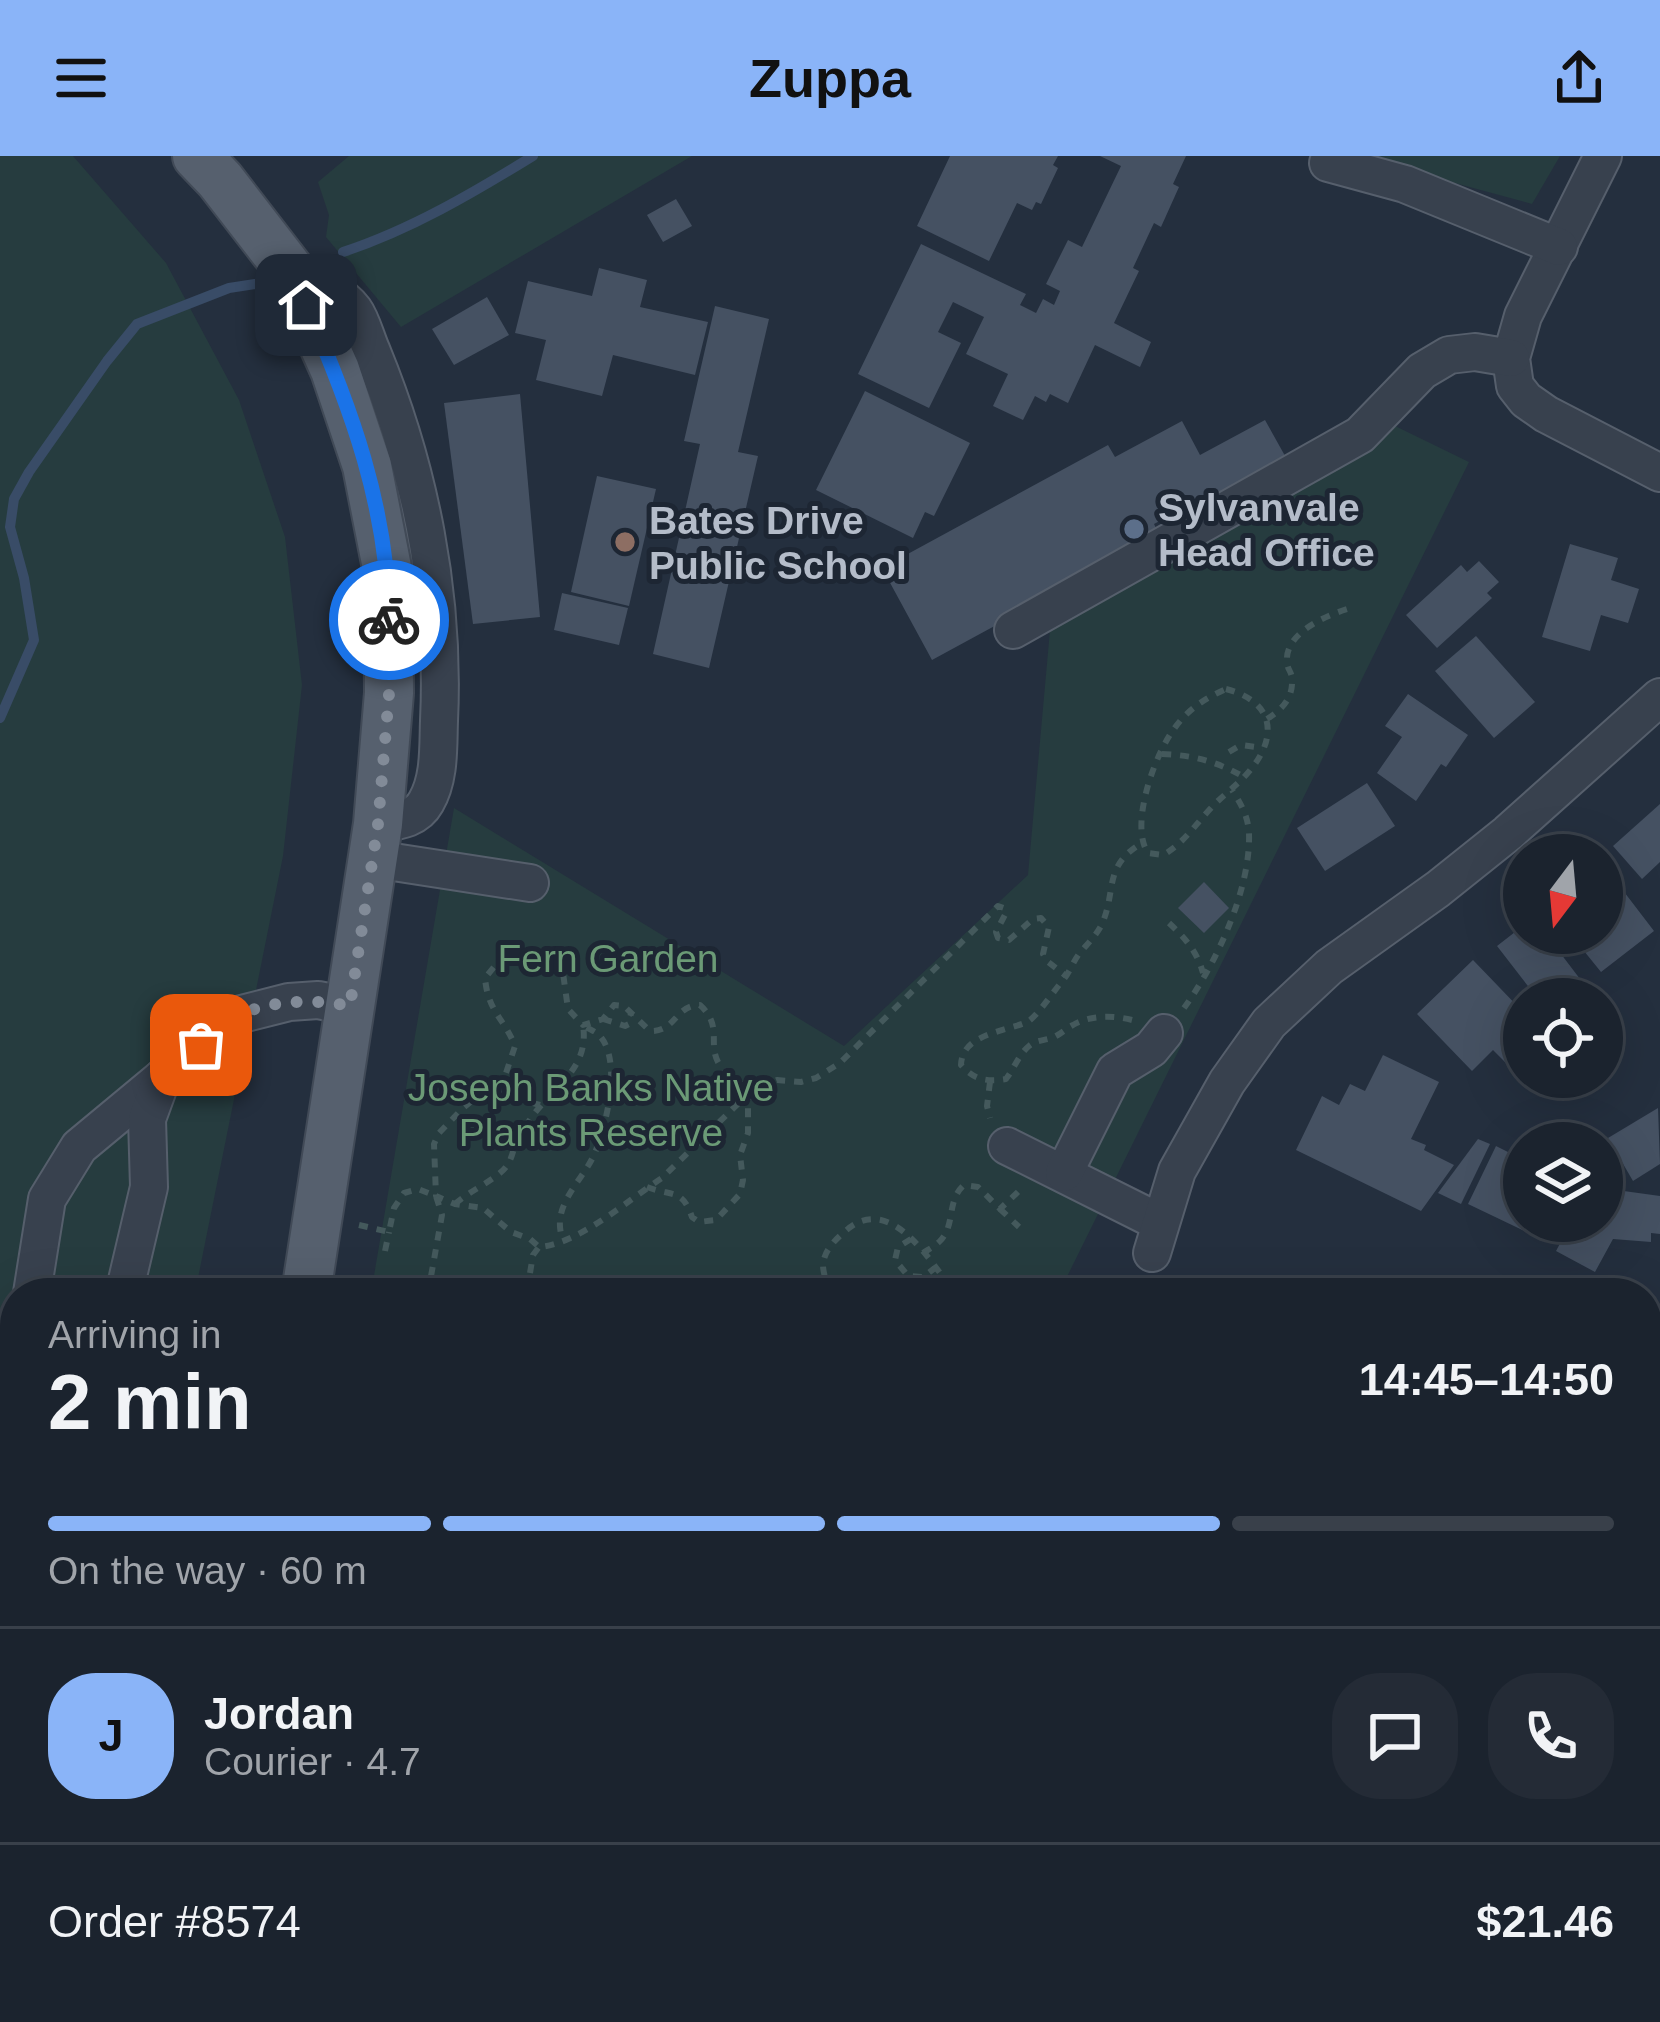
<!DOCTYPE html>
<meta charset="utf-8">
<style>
body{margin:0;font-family:Helvetica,sans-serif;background:#242b36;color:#f1f3f6;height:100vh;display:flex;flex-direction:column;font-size:45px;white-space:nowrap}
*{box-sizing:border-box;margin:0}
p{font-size:39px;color:#a0a4aa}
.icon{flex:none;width:66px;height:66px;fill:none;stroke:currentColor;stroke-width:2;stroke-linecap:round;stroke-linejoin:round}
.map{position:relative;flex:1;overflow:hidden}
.panel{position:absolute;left:0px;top:1122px;width:1662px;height:744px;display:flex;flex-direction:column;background:#1b232e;border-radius:48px 48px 0 0;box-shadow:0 12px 48px #0002,0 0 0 3px #39404a}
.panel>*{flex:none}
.needle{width:78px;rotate:196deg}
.buttons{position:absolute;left:1503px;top:678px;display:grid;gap:24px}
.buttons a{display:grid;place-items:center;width:120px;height:120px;border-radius:50%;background:#1b232e;box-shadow:0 12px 48px #0002,0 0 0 3px #39404a;font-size:60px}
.pin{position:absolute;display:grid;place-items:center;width:102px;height:102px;color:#fff;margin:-51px;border-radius:24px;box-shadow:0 6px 18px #0006}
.courier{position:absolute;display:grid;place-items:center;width:120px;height:120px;margin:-60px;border:9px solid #1a73e8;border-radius:50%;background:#fff;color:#222;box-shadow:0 3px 15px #0007}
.overview em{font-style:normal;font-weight:700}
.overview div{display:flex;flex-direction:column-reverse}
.overview{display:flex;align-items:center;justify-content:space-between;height:204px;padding:0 48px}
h1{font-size:78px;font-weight:700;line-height:90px}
.bar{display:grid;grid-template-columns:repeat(4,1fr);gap:18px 12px;align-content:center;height:144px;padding:0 48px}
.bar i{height:15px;border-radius:9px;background:#39404a}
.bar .on{background:#8ab4f8}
.bar p{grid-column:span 4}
.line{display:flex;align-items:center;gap:30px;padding:0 48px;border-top:3px solid #39404a}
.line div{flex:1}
.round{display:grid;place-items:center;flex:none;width:126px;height:126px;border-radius:48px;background:#242b36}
header{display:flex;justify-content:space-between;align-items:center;height:156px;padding:0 48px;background:#8ab4f8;color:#111;font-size:54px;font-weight:700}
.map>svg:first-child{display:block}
</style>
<header><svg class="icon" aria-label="menu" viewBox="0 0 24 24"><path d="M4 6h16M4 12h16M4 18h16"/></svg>Zuppa<svg class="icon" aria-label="share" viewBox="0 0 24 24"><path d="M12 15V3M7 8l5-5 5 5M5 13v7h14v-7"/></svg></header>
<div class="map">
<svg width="1660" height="1866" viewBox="0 0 1660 1866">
<rect width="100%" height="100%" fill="#242f3e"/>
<g fill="#263c3f">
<path d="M 0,0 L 73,0 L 166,107 L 239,244 L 285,381 L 302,529 L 283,700 L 195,1137 L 15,1137 L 15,1851 L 631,1851 L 623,1866 L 0,1866 Z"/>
<path d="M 349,0 L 692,0 L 401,171 L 326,81 L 329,59 L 318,26 Z"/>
<path d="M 1355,0 L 1560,0 L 1532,48 Z"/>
<path d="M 1393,269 L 1469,306 L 1059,1137 L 371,1137 L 454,652 L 844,890 L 1028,719 L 1051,463 Z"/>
</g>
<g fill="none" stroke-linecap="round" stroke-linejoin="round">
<g stroke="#394c67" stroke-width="10">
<path d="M 343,96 C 410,74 473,37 533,0"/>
<path d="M 0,562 L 34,484 L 24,422 L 10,371 L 14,343 L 29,316 L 107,205 L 137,168 L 229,132 L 255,128"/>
</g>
</g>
<g fill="#455162">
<path d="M 950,0 L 1058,0 L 1053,9 L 1058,12 L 1041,48 L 1036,46 L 1032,54 L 1017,47 L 989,105 L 917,70 Z"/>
<path d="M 1100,0 L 1186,0 L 1173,28 L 1179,31 L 1161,71 L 1154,67 L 1133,112 L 1139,115 L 1114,167 L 1151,186 L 1140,211 L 1095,189 L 1068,247 L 1050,238 L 1046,246 L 1035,240 L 1023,264 L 993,250 L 1008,218 L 966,198 L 984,161 L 953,146 L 938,176 L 961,187 L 929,252 L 858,218 L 921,88 L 1026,138 L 1020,149 L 1036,157 L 1043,143 L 1054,149 L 1060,135 L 1046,128 L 1068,84 L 1082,91 L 1121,10 Z"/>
<path d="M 676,43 L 692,70 L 663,86 L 647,59 Z"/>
<path d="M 599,112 L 647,124 L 640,151 L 708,166 L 695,219 L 613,199 L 602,240 L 536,224 L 546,184 L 515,177 L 528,125 L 592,140 Z"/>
<path d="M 487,141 L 509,179 L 454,209 L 432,173 Z"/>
<path d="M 715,150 L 769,163 L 738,296 L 758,300 L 709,512 L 653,498 L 700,288 L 684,285 Z"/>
<path d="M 865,235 L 970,287 L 934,360 L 925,356 L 913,382 L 816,334 Z"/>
<path d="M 520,238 L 540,461 L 473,468 L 444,247 Z"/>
<path d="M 1265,264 L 1289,307 L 1202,354 L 1197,345 L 1154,368 L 1160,380 L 932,504 L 882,412 L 1108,289 L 1115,301 L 1182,265 L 1200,299 Z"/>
<path d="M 597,320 L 656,333 L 629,450 L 571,436 Z"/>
<path d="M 1570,388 L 1618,402 L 1611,424 L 1639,433 L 1628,467 L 1601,459 L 1590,495 L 1542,481 Z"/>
<path d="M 1479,405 L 1499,426 L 1487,437 L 1492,442 L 1437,492 L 1406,459 L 1461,409 L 1467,416 Z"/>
<path d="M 562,437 L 628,452 L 619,489 L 554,474 Z"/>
<path d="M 1476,480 L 1535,546 L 1494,582 L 1435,515 Z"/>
<path d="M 1408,538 L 1468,579 L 1446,611 L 1441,608 L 1416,645 L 1377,617 L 1402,581 L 1385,570 Z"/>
<path d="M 1367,627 L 1395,670 L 1325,715 L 1297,672 Z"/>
<path d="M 1660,648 L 1660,706 L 1642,723 L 1613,690 Z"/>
<path d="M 1602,707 L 1654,775 L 1601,816 L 1584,795 L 1597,785 L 1591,777 L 1602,777 Z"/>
<path d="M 1204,726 L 1229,752 L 1204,777 L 1178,752 Z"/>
<path d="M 1524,769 L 1524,777 L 1545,777 L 1593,840 L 1589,843 L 1538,843 L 1497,790 Z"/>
<path d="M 1473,804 L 1524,857 L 1524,892 L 1507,908 L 1493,894 L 1472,915 L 1417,858 Z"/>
<path d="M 1383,899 L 1439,926 L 1411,983 L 1426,989 L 1424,994 L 1454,1009 L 1421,1055 L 1296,994 L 1322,940 L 1339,949 L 1350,928 L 1365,935 Z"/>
<path d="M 1658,952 L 1660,1008 L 1633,1025 L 1608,982 Z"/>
<path d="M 1478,983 L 1490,988 L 1461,1048 L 1438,1037 Z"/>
<path d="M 1496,990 L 1524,1004 L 1520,1021 L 1524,1023 L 1524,1065 L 1542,1065 L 1535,1080 L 1468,1048 Z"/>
<path d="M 1602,1032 L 1660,1040 L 1660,1078 L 1651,1077 L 1651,1086 L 1613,1083 L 1595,1116 L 1556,1095 L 1572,1065 L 1602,1065 Z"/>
<path d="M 1658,1751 L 1660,1805 L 1647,1808 L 1647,1754 Z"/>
<path d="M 14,1851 L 236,1851 L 248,1866 L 4,1866 Z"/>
<path d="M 1016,1851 L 1052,1855 L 1050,1866 L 1014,1866 Z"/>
<path d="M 1228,1851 L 1295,1851 L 1298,1866 L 1206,1866 L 1204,1857 Z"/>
<path d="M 1309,1851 L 1367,1851 L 1371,1866 L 1313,1866 Z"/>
</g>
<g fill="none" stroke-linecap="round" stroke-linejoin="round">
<defs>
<g id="minor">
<path d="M 1603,0 L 1523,160 L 1511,202 L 1515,230 L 1526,244 L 1546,258 L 1660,317"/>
<path d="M 1328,7 L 1405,28 L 1559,91"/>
<path d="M 291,116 C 312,125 340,135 354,154 C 362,165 366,183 372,196 C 420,313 445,439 439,565 C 438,591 440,622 426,646 C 416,664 397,665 378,668"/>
<path d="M 1013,474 L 1360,279 L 1422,215 L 1449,199 L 1475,196 L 1511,202"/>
<path d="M 374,703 L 530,727"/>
<path d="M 1007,990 L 1159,1066"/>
<path d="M 1064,1017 L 1115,915 L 1151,893 L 1164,877"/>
<path d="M 1152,1097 L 1177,1015 L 1227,926 L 1269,867 L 1329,811 L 1438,733 L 1508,677 L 1660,541"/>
<path d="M 32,1137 L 47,1043 L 79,991 L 238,859 L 289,846 L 318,844 L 350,850"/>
<path d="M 124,1137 L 149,1031 L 147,963 L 162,922"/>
<path d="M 15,1342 L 11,1418 L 15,1438"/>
<path d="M 1647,1515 L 1660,1512"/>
<path d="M 289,1851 L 305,1863 L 314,1866"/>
<path d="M 1439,1851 L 1443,1866"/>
<path d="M 358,1866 L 363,1851"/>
</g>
<g id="major">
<path d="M 197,0 L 220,24 L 291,116 L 335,214 L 367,310 L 388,417 L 389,537 L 378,668 L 306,1137"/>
<path d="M 1647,1608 L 1660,1604"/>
</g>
</defs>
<use href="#minor" stroke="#565f6c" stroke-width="40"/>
<use href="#major" stroke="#414a57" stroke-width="52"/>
<g stroke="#44595c" stroke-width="6" stroke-dasharray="9 9" stroke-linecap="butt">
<path d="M 1226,533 C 1276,546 1279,583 1246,619 C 1235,631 1222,640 1211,652 C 1195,669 1183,688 1163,699 L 1148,697 C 1129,669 1155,598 1174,573 C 1187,554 1205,542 1226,533 Z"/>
<path d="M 1267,563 C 1281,554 1293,543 1292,524 C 1292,515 1287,514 1287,505 C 1285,476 1329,458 1351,452"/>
<path d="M 1229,596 L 1241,589 L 1263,592"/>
<path d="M 1162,598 C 1193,599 1218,606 1244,621"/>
<path d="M 1169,767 C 1185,782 1197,795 1203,817"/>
<path d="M 1184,852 C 1216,808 1251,733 1249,677 C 1248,660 1241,648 1232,634"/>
<path d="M 603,863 L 625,870 L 629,868 L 631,857"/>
<path d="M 1132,864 C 1112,859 1091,859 1073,869 C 1067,872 1062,877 1056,880 C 1047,885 1037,883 1029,890 C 1019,898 1014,913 1006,923 C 987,926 974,924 961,909 C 962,878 1004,876 1027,866 C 1037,861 1055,833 1064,823 C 1070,815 1073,806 1079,798 C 1087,788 1096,780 1102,768 C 1117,733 1103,710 1142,687"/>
<path d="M 990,926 L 987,950 L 990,962"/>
<path d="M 480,941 L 498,937 L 540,949"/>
<path d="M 647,1031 C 673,1041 682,1032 692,1061 L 699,1066 L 716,1064 L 740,1038 L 743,1024 L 740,999 L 748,977 L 748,945 L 752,934 C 687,901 733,879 700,849 C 675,849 676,876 650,875 L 624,850 L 614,849 L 603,863 L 583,869 L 568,853 L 563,817 L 547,803 L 517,800 L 498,806 L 485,822 C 488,856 504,862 515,890 L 506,917 L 462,953 L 439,977 L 434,988 L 436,1040 L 455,1048 L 483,1052 L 511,1076 L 530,1083 L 539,1091 C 579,1088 628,1044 662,1022 L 752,934 L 777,924 L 801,926 L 816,922 L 840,907 L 998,750 L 1004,752 L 1006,757 L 996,776 L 998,782 L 1009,784 L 1033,763 L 1041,762 L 1049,771 L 1043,798 L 1047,805 L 1066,820"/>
<path d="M 455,1048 C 470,1034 499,1023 508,1008 C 513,1000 514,989 518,981 C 521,975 525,970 529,965 C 551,931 590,915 583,869 C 588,873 595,875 599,879 C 623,904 606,971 594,999 C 581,1027 550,1050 563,1084"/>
<path d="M 1000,1053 L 1019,1071"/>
<path d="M 359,1069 L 389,1076 L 394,1052 L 404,1037 L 418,1033 L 436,1040 L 442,1059 L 428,1137"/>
<path d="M 911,1083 L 898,1091 L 895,1104 L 908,1120 L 923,1121 L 935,1112"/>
<path d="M 385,1095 L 389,1076"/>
<path d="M 923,1097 C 929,1093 935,1090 940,1085 C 956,1069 946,1045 964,1029 L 978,1031 L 1000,1053 L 1021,1033"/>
<path d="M 530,1117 L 533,1099 L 539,1091"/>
<path d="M 829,1137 C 828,1129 823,1118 823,1109 C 824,1093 838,1081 849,1072 C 893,1039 931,1107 955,1137"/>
<path d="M 802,1851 L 804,1866"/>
</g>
<use href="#minor" stroke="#38414e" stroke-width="36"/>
<use href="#major" stroke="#56606e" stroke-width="48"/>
</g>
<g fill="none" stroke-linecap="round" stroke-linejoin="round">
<path stroke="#828b98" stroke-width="12" stroke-dasharray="0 21.6" d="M 201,889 C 213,879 226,864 241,858 C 275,844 314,843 350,850 L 378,668 L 389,538 L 389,464"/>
<path stroke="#1a73e8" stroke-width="15" d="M 306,149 C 351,251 388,352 389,464"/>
</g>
<circle fill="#5c6f8a" stroke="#1d2633" stroke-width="4.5" cx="1134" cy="373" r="12"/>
<circle fill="#8d6e63" stroke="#1d2633" stroke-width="4.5" cx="625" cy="386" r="12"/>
<g text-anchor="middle" stroke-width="10" stroke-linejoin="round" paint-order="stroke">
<g font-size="39" font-weight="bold" fill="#b4bcc9" stroke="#1d2633" text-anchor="start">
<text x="1158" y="365">Sylvanvale<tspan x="1158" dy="45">Head Office</tspan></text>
<text x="649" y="378">Bates Drive<tspan x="649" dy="45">Public School</tspan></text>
</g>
<g font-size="39" fill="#6b9a76" stroke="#1d2633">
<text x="608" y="816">Fern Garden</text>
<text x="591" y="945">Joseph Banks Native<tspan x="591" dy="45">Plants Reserve</tspan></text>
</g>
</g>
</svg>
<div class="buttons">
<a><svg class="needle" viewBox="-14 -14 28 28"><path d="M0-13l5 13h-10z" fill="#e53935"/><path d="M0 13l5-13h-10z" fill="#a0a4aa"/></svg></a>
<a><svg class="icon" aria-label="locate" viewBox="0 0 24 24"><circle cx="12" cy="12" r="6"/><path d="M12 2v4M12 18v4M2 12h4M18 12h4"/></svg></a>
<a><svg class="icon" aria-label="layers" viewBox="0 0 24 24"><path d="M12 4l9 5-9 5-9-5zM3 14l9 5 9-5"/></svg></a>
</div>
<div class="pin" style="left:201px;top:889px;background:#ea580c"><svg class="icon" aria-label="bag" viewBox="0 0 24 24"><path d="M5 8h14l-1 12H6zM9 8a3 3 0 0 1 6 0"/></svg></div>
<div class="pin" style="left:306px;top:149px;background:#1f2937"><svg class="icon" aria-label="home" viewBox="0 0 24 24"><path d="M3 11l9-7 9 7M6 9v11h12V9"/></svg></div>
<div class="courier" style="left:389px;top:464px"><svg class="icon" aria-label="bike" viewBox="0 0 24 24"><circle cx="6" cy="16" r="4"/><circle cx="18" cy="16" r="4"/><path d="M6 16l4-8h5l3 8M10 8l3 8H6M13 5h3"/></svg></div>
<section class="panel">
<div class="overview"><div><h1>2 min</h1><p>Arriving in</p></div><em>14:45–14:50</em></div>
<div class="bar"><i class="on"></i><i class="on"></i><i class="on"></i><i></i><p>On the way · 60 m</p></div>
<div class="line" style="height:216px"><b class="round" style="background:#8ab4f8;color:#111">J</b><div><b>Jordan</b><p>Courier · 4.7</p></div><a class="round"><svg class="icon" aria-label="chat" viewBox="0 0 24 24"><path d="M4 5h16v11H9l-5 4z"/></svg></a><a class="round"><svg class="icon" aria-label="phone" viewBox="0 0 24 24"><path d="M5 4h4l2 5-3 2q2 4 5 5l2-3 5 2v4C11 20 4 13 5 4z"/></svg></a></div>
<div class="line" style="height:156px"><div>Order #8574</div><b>$21.46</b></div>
</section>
</div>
